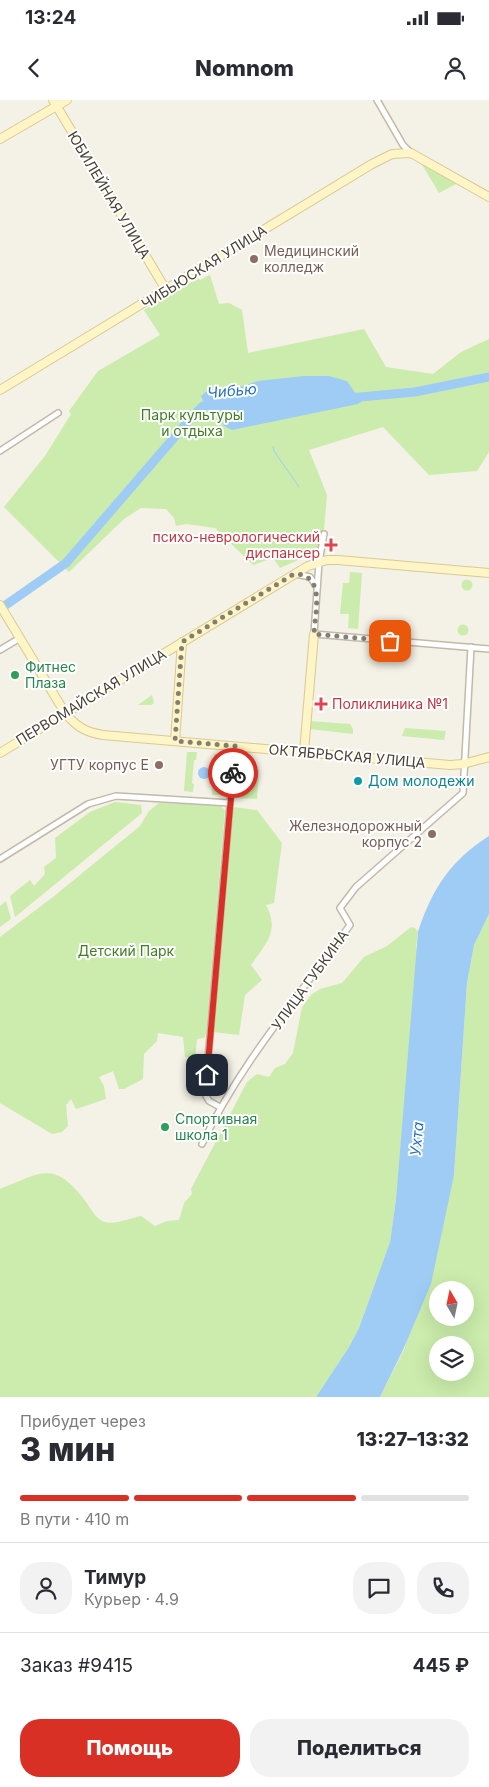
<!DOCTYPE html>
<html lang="ru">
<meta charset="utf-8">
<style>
body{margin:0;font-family:Inter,sans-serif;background:#f2f2f3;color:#2b2b33;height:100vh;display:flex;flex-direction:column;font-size:19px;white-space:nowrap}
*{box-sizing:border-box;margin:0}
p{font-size:16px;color:#7c7c81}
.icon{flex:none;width:28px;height:28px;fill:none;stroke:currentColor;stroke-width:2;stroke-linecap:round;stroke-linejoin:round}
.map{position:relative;height:1297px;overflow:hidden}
.sheet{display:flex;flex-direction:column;background:#fff;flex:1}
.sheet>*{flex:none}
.needle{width:32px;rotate:351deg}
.buttons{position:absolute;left:429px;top:1181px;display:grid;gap:10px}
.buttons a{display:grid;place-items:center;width:45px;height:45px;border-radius:50%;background:#fff;box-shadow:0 5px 20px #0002;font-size:25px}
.pin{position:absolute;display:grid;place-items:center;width:42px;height:42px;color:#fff;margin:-21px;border-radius:10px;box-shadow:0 2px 8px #0006}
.courier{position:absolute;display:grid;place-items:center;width:50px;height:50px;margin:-25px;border:4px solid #d93025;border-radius:50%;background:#fff;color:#222;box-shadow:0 1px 6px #0007}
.headline em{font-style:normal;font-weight:800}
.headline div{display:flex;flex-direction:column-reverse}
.headline{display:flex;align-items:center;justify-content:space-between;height:85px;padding:0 20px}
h1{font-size:32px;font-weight:800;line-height:38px}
.bar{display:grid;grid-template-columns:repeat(4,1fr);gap:8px 5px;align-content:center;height:60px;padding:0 20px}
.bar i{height:6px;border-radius:4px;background:#e1e1e2}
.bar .on{background:#d93025}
.bar p{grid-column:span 4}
.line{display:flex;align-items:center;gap:12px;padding:0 20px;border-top:1px solid #e1e1e2}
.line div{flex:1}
.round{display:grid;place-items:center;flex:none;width:52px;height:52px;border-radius:20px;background:#f2f2f3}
.cta{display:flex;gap:10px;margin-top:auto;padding:10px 20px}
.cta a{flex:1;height:58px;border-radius:20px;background:#d93025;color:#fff;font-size:20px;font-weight:800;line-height:58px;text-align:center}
.cta a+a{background:#f2f2f3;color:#2b2b33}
.status{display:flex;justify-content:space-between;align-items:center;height:35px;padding:0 25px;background:#fff;direction:ltr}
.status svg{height:14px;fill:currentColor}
header{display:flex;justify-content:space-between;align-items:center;height:65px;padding:0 20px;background:#fff;font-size:22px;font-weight:800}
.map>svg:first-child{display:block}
</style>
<div class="status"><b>13:24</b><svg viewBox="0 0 49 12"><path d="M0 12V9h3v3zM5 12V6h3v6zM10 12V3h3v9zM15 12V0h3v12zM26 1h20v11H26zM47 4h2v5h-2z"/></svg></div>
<header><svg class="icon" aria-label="back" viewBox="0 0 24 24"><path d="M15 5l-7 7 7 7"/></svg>Nomnom<svg class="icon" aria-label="person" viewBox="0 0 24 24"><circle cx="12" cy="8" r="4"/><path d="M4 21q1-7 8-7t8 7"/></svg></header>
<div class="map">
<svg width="489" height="1297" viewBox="0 0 489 1297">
<rect width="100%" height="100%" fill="#f4f1e6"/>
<g fill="#cbecac" fill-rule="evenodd">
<path d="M 418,58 L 460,82 L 439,93 Z"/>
<path d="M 210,175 L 219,204 L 229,203 L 242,210 L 248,253 L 364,229 L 386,267 L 433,274 L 461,252 L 489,239 L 489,352 L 477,371 L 429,375 L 383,327 L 309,350 L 327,395 L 324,430 L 319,449 L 314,453 L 280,468 L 273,458 L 253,465 L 215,428 L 186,424 L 176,426 L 174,418 L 166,409 L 141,408 L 124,419 L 69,472 L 4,407 L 45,356 L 71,314 L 69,311 L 98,271 L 160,235 L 144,210 L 198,178 L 200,180 Z"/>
<path d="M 350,472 L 362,473 L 358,529 L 348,528 L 349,514 L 340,514 L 343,483 L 349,483 Z"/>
<circle cx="467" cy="485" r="5.5"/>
<circle cx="463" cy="530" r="5.5"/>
<path d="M 152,595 L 154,603 L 151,605 L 138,605 Z"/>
<path d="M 310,621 L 350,624 L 353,629 L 353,634 L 310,629 Z"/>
<path d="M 405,628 L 446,631 L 444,640 L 402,636 Z"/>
<path d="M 187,652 L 197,652 L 196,660 L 194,660 L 192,683 L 194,684 L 193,692 L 184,691 Z"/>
<path d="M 228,653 L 233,654 L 228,697 L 226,694 Z"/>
<path d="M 214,654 L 225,655 L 222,695 L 212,695 L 212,687 L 215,686 L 217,662 L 214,662 Z"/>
<path d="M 239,666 L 245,669 L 244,685 L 236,684 Z"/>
<path d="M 251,669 L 259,670 L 257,699 L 236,698 L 237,686 L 249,685 Z"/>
<path d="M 115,702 L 141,705 L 142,713 L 15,817 L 10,796 L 30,780 L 34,786 L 45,774 L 44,767 L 56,758 L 55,738 L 90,712 Z"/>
<path d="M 159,703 L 219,705 L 225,710 L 206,934 L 204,938 L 197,939 L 195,959 L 185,957 L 183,937 L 158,933 L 157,941 L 144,954 L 143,979 L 124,989 L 119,989 L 113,971 L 99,977 L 104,986 L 106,999 L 76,1009 L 71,999 L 66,1005 L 68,1026 L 62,1032 L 52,1034 L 0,1003 L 0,837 L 53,797 L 140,726 L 149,711 Z"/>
<path d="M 233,707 L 257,710 L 282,743 L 274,803 L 266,805 C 280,832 266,843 251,865 L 262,880 L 245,895 L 239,935 L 213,932 Z"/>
<path d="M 6,801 L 11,819 L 0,827 L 0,806 Z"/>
<path d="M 489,814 L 489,1297 L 380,1297 L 404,1250 L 454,1075 L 467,883 L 474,845 ZM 438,1190 L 465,1190 L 465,1218 L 438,1218 ZM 438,1245 L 465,1245 L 465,1272 L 438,1272 Z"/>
<path d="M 411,827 L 415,828 L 418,832 L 416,847 L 418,853 L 396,1099 L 390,1142 L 359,1228 L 349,1247 L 316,1297 L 0,1297 L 0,1089 C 41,1073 54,1059 86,1102 C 91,1109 96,1119 104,1122 C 114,1125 131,1118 141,1116 L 155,1126 L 167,1121 L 179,1120 L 184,1103 L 192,1094 L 191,1089 L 247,982 L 257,974 L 269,977 L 275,968 L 285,964 L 293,953 L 302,907 L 311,895 L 320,889 L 342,883 L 364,857 L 387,846 Z"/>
</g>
<g fill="#9eccf5">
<path d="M 304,276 L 329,276 L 347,281 L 356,294 L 359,294 L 361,302 L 358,304 L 232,330 L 224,326 L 210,308 L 207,309 L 201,296 L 207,291 L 239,287 L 258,281 Z"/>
<circle cx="204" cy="673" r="6"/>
<path d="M 489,736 L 489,814 L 474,845 L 467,883 L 454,1075 L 431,1184 L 403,1250 L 380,1297 L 316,1297 L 349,1247 L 359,1228 L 390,1142 L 396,1099 L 418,832 C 432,789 450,761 489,736 Z"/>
</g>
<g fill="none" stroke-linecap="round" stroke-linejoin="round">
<path stroke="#9eccf5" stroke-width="1" d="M 273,347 L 274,351 L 299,387"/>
<g stroke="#9eccf5" stroke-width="9">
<path d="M 349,298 L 415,292 L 489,277"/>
<path d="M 0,509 L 66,463 L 191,318 L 203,306 L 216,305"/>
</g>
<defs>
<g id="street">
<path d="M 377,0 L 403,45 L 411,53"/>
<path d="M 0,351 L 58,313"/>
<path d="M 324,434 L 319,462 L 314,534 L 489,549"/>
<path d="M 296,474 L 310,477 L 317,487"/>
<path d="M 0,550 L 20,538"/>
<path d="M 0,759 L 88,704 L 116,696 L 230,703"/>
<path d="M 220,1007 L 209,1001 L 205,994 L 235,646"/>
<path d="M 202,1044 C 239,965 299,896 350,825 L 340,808 L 356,787 L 463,693 L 471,547"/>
</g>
<g id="secondary">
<path d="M 53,0 L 166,190"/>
<path d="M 0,39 L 67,0"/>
<path d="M 0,290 L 372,64 L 392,54 L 411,53 L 489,97"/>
<path d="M 0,505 L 65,613 C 77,627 85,632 103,635 L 450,665 L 463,664 L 489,657"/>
<path d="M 175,641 L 182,542"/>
<path d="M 304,652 L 314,534"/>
<path d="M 0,653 L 308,466 L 327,460 L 338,460 L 489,473"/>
</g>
</defs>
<use href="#street" stroke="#c1baa8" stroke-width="8"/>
<use href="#secondary" stroke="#d8ca93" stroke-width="10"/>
<use href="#street" stroke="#fff" stroke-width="5"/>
<use href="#secondary" stroke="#fff5c6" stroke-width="8"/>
</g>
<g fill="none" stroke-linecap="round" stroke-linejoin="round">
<path stroke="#847f73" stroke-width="5" stroke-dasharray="0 9" d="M 233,673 L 235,646 L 175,641 L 182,542 L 294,474 C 326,474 315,512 314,534 L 390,541"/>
<path stroke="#d93025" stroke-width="6" d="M 207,975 L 233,673"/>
</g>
<g fill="#8d6e63" stroke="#fff" stroke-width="2">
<circle cx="254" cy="159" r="5"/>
<circle cx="159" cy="665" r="5"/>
<circle cx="432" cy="734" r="5"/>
</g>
<g fill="#e0444e" stroke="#fff" stroke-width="2">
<path d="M328.5 437.5h5v5h5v5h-5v5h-5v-5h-5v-5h5z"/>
<path d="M318.5 596.5h5v5h5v5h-5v5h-5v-5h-5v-5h5z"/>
</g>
<g fill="#2e9e5b" stroke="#fff" stroke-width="2">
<circle cx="15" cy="575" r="5"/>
<circle cx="165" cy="1027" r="5"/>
</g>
<circle fill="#0f9aa8" stroke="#fff" stroke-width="2" cx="358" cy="681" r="5"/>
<g text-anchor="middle" stroke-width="4" stroke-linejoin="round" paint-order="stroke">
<g font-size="14" fill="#484235" stroke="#fff">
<text transform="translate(109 95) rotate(59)" y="5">ЮБИЛЕЙНАЯ УЛИЦА</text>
<text transform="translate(204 167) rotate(-32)" y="5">ЧИБЬЮСКАЯ УЛИЦА</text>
<text transform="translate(91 597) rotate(-31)" y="5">ПЕРВОМАЙСКАЯ УЛИЦА</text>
<text transform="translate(347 656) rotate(5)" y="5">ОКТЯБРЬСКАЯ УЛИЦА</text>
<text transform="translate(310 880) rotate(-54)" y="5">УЛИЦА ГУБКИНА</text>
</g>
<g font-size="14" fill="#785e54" stroke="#fff" text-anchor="end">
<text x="264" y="156" text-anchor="start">Медицинский<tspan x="264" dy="16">колледж</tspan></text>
<text x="149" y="670">УГТУ корпус Е</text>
<text x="422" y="731">Железнодорожный<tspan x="422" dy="16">корпус 2</tspan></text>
</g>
<g font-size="14" fill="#407e24" stroke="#fff">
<text x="192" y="320">Парк культуры<tspan x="192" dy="16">и отдыха</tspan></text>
<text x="126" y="856">Детский Парк</text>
</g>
<g font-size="14" fill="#be3a42" stroke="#fff" text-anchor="end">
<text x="320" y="442">психо-неврологический<tspan x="320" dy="16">диспансер</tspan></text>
<text x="332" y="609" text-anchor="start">Поликлиника №1</text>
</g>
<g font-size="14" fill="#27864d" stroke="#fff" text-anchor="start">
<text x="25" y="572">Фитнес<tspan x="25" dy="16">Плаза</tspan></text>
<text x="175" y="1024">Спортивная<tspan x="175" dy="16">школа 1</tspan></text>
</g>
<g font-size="14" fill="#0d838f" stroke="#fff" text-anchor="start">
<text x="368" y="686">Дом молодежи</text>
</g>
<g font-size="15" font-style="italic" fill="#2672bc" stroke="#fff">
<text transform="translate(232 291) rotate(-5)" y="5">Чибью</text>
<text transform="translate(417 1039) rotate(-85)" y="5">Ухта</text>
</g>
</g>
</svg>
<div class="buttons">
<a><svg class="needle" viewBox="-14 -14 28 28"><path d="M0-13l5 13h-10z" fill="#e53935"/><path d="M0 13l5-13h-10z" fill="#7c7c81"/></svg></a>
<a><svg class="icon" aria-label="layers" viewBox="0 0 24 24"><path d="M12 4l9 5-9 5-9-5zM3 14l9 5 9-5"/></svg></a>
</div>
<div class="pin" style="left:390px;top:541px;background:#ea580c"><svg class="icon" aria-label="bag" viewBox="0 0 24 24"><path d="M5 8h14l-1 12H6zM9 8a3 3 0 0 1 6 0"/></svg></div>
<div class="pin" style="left:207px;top:975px;background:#1f2937"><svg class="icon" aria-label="home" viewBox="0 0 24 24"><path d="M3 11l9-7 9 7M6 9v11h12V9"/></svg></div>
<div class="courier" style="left:233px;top:673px"><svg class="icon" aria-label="bike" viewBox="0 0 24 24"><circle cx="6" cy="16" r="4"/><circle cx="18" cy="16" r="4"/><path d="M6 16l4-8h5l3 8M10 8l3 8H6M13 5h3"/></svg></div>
</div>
<section class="sheet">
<div class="headline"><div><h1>3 мин</h1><p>Прибудет через</p></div><em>13:27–13:32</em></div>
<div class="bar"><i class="on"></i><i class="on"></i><i class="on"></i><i></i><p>В пути · 410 m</p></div>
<div class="line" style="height:90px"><a class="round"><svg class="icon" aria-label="person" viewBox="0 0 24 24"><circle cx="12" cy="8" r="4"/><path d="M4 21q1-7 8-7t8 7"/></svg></a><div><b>Тимур</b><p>Курьер · 4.9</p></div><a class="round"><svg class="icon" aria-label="chat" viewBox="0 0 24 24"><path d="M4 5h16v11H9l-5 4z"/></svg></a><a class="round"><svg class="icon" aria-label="phone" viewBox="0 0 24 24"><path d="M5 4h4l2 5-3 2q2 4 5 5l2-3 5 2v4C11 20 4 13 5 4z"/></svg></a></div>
<div class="line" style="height:65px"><div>Заказ #9415</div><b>445 ₽</b></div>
<div class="cta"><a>Помощь</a><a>Поделиться</a></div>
</section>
